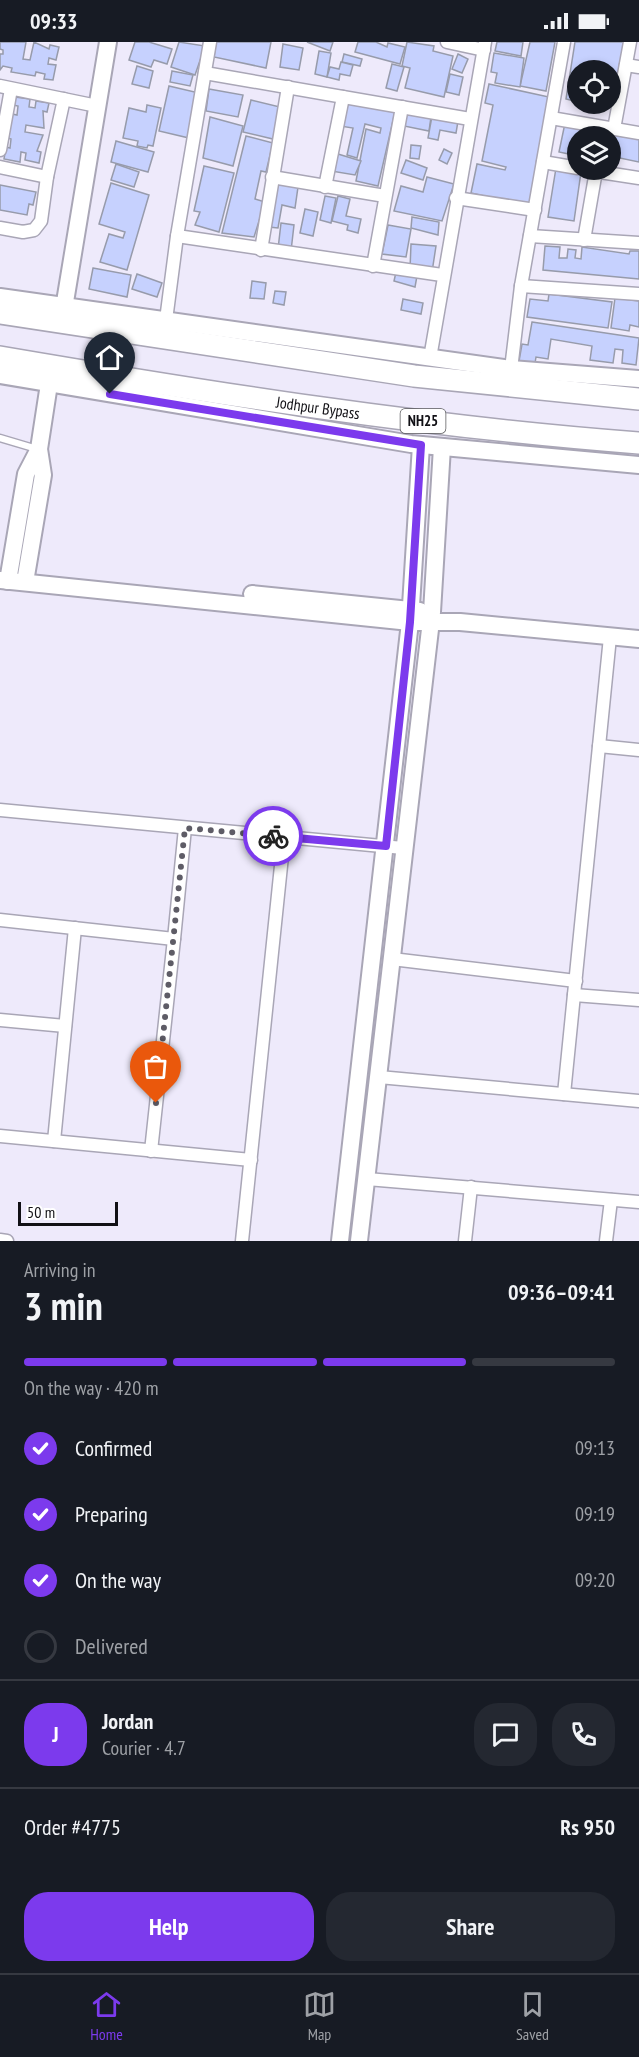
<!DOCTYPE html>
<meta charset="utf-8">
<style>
body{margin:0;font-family:"PT Sans Narrow",sans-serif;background:#242831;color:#f1f3f6;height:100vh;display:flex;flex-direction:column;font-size:22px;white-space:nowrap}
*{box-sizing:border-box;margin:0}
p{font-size:20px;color:#9ea1a6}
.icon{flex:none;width:33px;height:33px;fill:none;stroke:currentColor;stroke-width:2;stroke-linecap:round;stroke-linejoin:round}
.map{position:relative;height:1199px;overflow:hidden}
.details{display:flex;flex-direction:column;background:#171b24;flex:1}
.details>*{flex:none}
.fabs{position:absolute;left:567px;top:18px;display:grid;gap:12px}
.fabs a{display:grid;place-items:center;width:54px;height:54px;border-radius:50%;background:#171b24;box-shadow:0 3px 9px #0003;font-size:30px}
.scale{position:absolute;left:18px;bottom:15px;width:100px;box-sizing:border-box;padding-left:6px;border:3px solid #111015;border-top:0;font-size:16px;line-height:21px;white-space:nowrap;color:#111015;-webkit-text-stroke:4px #fff;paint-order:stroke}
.pin{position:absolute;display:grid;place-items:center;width:51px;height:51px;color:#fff;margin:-62px -26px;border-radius:50% 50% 50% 0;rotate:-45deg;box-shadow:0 0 6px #0007}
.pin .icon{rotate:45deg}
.courier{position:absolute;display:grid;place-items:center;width:60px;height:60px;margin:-30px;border:4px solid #7c3aed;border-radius:50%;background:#fff;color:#222;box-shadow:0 2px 8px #0007}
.summary em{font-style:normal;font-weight:800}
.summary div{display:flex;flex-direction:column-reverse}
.summary{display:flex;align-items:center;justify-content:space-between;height:102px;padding:0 24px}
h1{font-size:39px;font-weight:800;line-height:45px}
.bar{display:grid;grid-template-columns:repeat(4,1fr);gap:9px 6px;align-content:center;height:72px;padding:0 24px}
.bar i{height:8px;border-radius:4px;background:#363941}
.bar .active{background:#7c3aed}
.bar p{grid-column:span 4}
.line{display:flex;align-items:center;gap:15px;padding:0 24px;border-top:2px solid #363941}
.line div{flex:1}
.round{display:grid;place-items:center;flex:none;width:63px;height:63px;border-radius:24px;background:#242831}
ol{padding:0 24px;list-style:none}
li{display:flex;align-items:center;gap:18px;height:66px}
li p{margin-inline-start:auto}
li .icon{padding:6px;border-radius:50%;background:#7c3aed;color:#fff;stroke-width:4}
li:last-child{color:#9ea1a6}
li i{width:33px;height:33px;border:3px solid #363941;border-radius:50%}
.action{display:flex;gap:12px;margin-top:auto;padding:12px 24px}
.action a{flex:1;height:69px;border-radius:24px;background:#7c3aed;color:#fff;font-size:24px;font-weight:800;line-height:69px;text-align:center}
.action a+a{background:#242831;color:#f1f3f6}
.status{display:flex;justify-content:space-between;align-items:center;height:42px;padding:0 30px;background:#171b24;direction:ltr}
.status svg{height:16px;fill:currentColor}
.dock{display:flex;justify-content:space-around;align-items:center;height:84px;border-top:2px solid #363941;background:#171b24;font-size:16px;color:#9ea1a6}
.dock a{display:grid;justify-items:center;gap:3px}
.dock .active{color:#7c3aed}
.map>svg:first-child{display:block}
</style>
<div class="status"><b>09:33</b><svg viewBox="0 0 49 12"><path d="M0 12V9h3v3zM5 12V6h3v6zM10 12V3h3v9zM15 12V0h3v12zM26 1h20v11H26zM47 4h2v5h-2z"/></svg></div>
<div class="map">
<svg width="639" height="1199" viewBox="0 0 639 1199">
<rect width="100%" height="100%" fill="#eeeafb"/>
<g fill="#c6d1fe" stroke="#979bab" stroke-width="1.5">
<path d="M 0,0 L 26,0 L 23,17 L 30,18 L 34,0 L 49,7 L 50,3 L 59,5 L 56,18 L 49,16 L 48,22 L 56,23 L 53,38 L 44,37 L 45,32 L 36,30 L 35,34 L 11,30 L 12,26 L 3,24 L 0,28 L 0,12 L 3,12 L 3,8 L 0,7 Z"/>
<path d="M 135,0 L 149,0 L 172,7 L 167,22 L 154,18 L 151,25 L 129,18 Z"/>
<path d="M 179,0 L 205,4 L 195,33 L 171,25 Z"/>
<path d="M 216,0 L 271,0 L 266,26 L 214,15 Z"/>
<path d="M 307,0 L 333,0 L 330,9 Z"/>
<path d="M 358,0 L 376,0 L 387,5 L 388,1 L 405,5 L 400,22 L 355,10 Z"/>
<path d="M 407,0 L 434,4 L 433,9 L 453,14 L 444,55 L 405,46 L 410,26 L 402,24 Z"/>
<path d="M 497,0 L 523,0 L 521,14 L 495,9 Z"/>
<path d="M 530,0 L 555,0 L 546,49 L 520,44 Z"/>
<path d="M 575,0 L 624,0 L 615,49 L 610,48 L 610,28 L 578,28 L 578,60 L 566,57 Z"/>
<path d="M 283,2 L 303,6 L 299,28 L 280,25 Z"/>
<path d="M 319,9 L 331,11 L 327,35 L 315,32 Z"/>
<path d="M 494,11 L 524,16 L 520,45 L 495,41 L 497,31 L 491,30 Z"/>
<path d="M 344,12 L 362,17 L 360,24 L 342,20 Z"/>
<path d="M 458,12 L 468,17 L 462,31 L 452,27 Z"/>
<path d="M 341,20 L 353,23 L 350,34 L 340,32 L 339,38 L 327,35 L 330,25 L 339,27 Z"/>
<path d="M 392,22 L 404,25 L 397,49 L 386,46 Z"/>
<path d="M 137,24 L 153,29 L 149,46 L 132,42 Z"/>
<path d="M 172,29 L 193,33 L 190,44 L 170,40 Z"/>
<path d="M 450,32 L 463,35 L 459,53 L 446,50 Z"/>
<path d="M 489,42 L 549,55 L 529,164 L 471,151 L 477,122 L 505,128 L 506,125 L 482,119 L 493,63 L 485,61 Z"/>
<path d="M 169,44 L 199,51 L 189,96 L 159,89 Z"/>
<path d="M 209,47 L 243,53 L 238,75 L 206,69 Z"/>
<path d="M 15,55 L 30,57 L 29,65 L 35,66 L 36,59 L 49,61 L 47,70 L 43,69 L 44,86 L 26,83 L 25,90 L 43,93 L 37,109 L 41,110 L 39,121 L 25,118 L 26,111 L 21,110 L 20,120 L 4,117 L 6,105 L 10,106 L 11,97 L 8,96 L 12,72 L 17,73 L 18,64 L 13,63 Z"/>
<path d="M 251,58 L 280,65 L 273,97 L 243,90 Z"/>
<path d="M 346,58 L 395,70 L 378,144 L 356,139 L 366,87 L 380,91 L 381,86 L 365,82 L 357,116 L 347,113 L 353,86 L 340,84 Z"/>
<path d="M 147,63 L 161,66 L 153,104 L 148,103 L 147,106 L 137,104 L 138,99 L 123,96 L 129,66 L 146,70 Z"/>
<path d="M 407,71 L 431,75 L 429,89 L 404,84 Z"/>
<path d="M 432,74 L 458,79 L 456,91 L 440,88 L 438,98 L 428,96 Z"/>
<path d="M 210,75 L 243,84 L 233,124 L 203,116 Z"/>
<path d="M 565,81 L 639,95 L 639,120 L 610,114 L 610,94 L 578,94 L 578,114 L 559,110 Z"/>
<path d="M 246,94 L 273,101 L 266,130 L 261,129 L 255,157 L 265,160 L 254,195 L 222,191 Z"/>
<path d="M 116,99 L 154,110 L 148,130 L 111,120 Z"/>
<path d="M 411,103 L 421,104 L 419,117 L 410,116 Z"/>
<path d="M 444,107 L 452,111 L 447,122 L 439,118 Z"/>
<path d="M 338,112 L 361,119 L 355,133 L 331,129 Z"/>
<path d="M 406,118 L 427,126 L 423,138 L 401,131 Z"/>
<path d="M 116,122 L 139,130 L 134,145 L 111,138 Z"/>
<path d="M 204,124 L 234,131 L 219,190 L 195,183 L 200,170 L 194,169 Z"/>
<path d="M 556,126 L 581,130 L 574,179 L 548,175 Z"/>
<path d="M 427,135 L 454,142 L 442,179 L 394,169 L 401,144 L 423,150 Z"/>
<path d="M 111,141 L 149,153 L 127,228 L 100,220 L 109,192 L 123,196 L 125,190 L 99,182 Z"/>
<path d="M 277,141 L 298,145 L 295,166 L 282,163 L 278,186 L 269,185 Z"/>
<path d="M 0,143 L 36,150 L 33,163 L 29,162 L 27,173 L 0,168 Z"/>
<path d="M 325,154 L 336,156 L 331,181 L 320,178 Z"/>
<path d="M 338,154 L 350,157 L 346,174 L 361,177 L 358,191 L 347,188 L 348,183 L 332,179 Z"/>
<path d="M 305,167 L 318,170 L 313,194 L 300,191 Z"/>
<path d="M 412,175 L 439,180 L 438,193 L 411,186 Z"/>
<path d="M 281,181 L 294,183 L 291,209 L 278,207 Z"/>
<path d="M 388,183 L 411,187 L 406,215 L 382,212 Z"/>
<path d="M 411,202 L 436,204 L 432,230 L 410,227 Z"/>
<path d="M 545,204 L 560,205 L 559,216 L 567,216 L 568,207 L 576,208 L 575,216 L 581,217 L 582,205 L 629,212 L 630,209 L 639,209 L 639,237 L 543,228 Z"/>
<path d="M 93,226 L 131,233 L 127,255 L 89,247 Z"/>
<path d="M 396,230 L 417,234 L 415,245 L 394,239 Z"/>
<path d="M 137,232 L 162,241 L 157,255 L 132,247 Z"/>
<path d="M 252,239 L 266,241 L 264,257 L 250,256 Z"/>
<path d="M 275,249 L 286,250 L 284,263 L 273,261 Z"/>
<path d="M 549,252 L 612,260 L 608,286 L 527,275 L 530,257 L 548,259 Z"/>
<path d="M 615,256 L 639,259 L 639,285 L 630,283 L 629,289 L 611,286 Z"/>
<path d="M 403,257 L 423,261 L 421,272 L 401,268 Z"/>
<path d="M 532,280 L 639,296 L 636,323 L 622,321 L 623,308 L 615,307 L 613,321 L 590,318 L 592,304 L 551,297 L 548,317 L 536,315 L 535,321 L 519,319 L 522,302 L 528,303 Z"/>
</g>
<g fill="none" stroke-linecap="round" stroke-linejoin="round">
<defs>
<path id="lane" d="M 0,396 L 37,407"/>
<g id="street">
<path d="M 447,0 L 484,8"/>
<path d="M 626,23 L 639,25"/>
<path d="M 205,31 L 470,77"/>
<path d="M 0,44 L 97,64"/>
<path d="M 551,76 L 639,91"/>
<path d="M 614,87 L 630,0"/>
<path d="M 0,108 L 11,47"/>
<path d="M 543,120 L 578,126"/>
<path d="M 0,125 L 47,135"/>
<path d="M 587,128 L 639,136"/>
<path d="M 272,135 L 385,154"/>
<path d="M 325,145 L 343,55"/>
<path d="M 456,156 L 535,168"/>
<path d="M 0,186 L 23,190 L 34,188 L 41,179 L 47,135 L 64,57"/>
<path d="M 177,194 L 442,233"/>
<path d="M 530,194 L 639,201"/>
<path d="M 584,198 L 596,129"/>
<path d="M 261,208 L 288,45"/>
<path d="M 373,224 L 402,65"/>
<path d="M 521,244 L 639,252"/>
<path d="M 166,278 L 177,194 L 210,0"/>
<path d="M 430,316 L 485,0"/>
<path d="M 511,327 L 521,244 L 564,0"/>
<path d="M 599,704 L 639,708"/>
<path d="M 0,768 L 403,806"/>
<path d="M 0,878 L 174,897 L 185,786"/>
<path d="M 392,917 L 576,939"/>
<path d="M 574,953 L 639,958"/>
<path d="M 0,978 L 65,984"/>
<path d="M 379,1035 L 639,1059"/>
<path d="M 564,1052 L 610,595"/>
<path d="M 0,1094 L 251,1118"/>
<path d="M 54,1099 L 75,886"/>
<path d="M 151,1109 L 174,897"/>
<path d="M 367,1137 L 639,1160"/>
<path d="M 0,1198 L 7,1199"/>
<path d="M 242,1199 L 284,795"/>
<path d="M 465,1199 L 471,1145"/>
<path d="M 606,1199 L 611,1158"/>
</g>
<g id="secondary">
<path d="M 0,255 L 511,327 L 639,337"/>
<path d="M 64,266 L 108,0"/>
<path d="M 0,333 L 411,402 L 639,423"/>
<path d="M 0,538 L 410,580 L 460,580 L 639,597"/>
<path d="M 8,539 L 26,432 L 39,407"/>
<path d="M 25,540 L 43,433 L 39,407 L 49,342"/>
<path d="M 252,552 L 420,569"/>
<path d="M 340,1199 L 410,580 L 421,403"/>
<path d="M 359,1199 L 432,570 L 442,405"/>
</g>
<g id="highway">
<path d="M 0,271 L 414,334 L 639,357"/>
<path id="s1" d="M 0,315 C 211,351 425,385 639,401"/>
</g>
</defs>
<use href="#lane" stroke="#a9a6b6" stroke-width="9"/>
<use href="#street" stroke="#a9a6b6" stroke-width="15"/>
<use href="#secondary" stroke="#a9a6b6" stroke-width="20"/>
<use href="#highway" stroke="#a9a6b6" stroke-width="24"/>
<use href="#lane" stroke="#fff" stroke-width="6"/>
<use href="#street" stroke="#fff" stroke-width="12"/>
<use href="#secondary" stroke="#fff" stroke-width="16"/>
<use href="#highway" stroke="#fff" stroke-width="21"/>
</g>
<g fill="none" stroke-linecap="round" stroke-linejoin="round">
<path stroke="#5e5c66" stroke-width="6" stroke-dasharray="0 10.8" d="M 156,1061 L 185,786 L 273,794"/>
<path stroke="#7c3aed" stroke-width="8" d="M 110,352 L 421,403 L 410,580 L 386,804 L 273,794"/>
</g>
<g text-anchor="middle" stroke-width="5" stroke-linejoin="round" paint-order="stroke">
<rect fill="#fff" stroke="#58585b" stroke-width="1.5" x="400.5" y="367" width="45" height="24" rx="4.5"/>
<g font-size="15" font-weight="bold" fill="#111015">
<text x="423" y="384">NH25</text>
</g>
<g font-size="16" fill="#111015" stroke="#fff">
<text dy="6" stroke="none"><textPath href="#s1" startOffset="322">Jodhpur Bypass</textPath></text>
</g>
</g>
</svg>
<div class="fabs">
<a><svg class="icon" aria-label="locate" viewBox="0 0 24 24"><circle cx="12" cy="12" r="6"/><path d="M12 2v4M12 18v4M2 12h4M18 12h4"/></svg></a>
<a><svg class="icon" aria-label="layers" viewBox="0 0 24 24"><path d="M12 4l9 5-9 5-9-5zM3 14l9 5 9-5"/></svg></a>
</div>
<div class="scale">50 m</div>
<div class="pin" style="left:156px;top:1061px;background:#ea580c"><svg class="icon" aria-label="bag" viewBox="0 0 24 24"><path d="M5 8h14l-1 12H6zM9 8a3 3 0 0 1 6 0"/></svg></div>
<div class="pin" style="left:110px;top:352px;background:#1f2937"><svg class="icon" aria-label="home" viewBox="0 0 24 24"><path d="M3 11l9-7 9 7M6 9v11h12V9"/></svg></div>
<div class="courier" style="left:273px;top:794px"><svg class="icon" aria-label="bike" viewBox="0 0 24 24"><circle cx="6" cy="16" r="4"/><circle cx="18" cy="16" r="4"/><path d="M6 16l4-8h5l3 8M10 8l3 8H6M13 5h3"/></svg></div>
</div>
<section class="details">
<div class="summary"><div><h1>3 min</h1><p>Arriving in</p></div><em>09:36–09:41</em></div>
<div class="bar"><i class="active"></i><i class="active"></i><i class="active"></i><i></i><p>On the way · 420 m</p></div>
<ol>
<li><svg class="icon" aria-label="check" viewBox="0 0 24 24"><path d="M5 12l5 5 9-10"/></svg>Confirmed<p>09:13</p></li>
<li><svg class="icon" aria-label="check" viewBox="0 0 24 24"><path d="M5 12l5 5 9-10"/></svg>Preparing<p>09:19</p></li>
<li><svg class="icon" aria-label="check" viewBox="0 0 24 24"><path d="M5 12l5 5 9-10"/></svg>On the way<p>09:20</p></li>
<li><i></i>Delivered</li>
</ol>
<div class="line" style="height:108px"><b class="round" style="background:#7c3aed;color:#fff">J</b><div><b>Jordan</b><p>Courier · 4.7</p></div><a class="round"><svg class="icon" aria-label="chat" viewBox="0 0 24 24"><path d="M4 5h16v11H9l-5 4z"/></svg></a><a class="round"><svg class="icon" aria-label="phone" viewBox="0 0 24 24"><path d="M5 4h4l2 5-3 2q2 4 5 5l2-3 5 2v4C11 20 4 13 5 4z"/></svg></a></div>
<div class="line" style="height:78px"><div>Order #4775</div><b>Rs 950</b></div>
<div class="action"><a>Help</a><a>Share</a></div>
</section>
<nav class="dock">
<a class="active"><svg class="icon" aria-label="home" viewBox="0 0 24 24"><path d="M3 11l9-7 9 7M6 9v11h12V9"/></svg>Home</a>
<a><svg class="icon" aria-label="map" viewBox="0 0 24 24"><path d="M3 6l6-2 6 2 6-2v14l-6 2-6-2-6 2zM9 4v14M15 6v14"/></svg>Map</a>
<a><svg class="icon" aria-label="saved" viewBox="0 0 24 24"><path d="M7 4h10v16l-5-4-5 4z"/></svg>Saved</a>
</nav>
